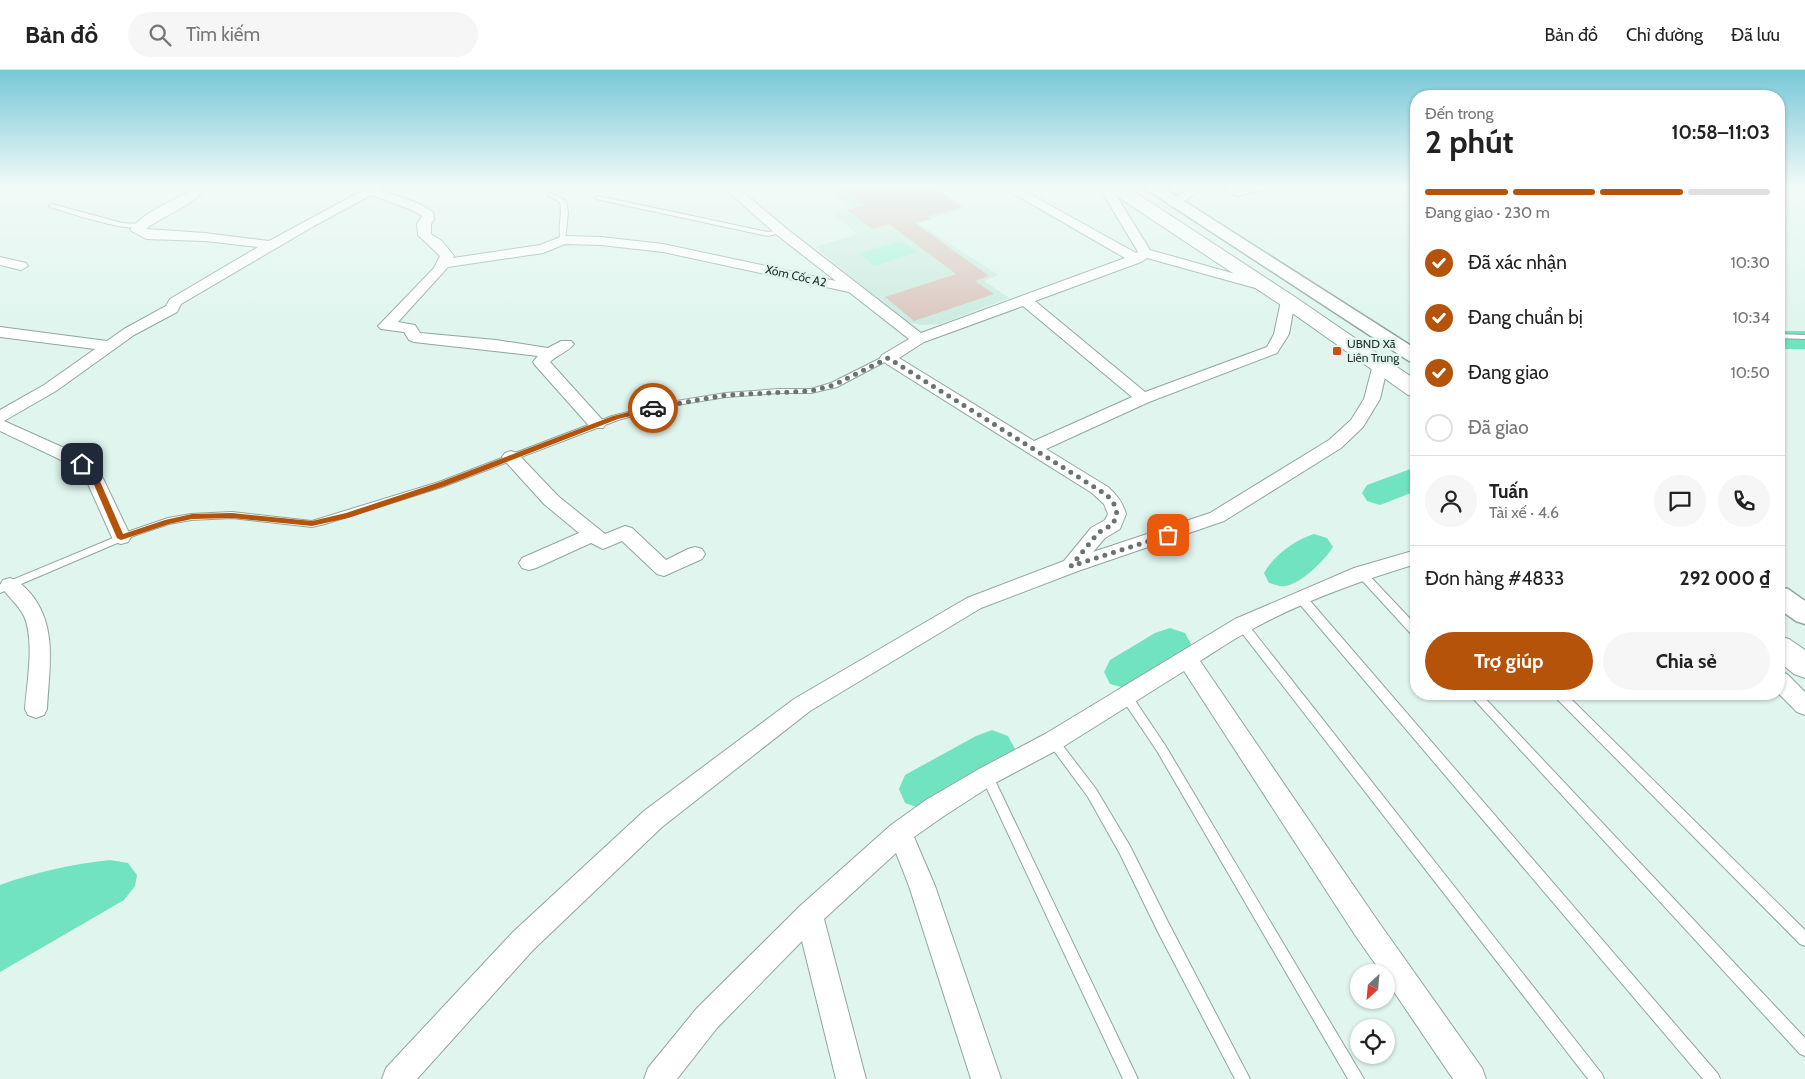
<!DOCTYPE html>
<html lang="vi">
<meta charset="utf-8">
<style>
body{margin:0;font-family:Cabin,sans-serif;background:#f6f6f6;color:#222;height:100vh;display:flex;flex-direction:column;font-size:19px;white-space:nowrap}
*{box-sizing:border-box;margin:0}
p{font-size:16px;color:#767676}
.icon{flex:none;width:28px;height:28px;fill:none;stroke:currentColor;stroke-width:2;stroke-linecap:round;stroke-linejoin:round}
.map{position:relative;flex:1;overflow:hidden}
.panel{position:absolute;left:1410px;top:20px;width:375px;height:610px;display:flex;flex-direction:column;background:#fff;border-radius:20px;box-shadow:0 1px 4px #0004}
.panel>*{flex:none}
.needle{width:32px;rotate:206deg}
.fabs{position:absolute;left:1350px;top:894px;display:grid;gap:10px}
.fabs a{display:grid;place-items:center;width:45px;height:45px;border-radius:50%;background:#fff;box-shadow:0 1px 4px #0004;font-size:25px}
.pin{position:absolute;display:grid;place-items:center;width:42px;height:42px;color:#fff;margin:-21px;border-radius:10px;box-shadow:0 2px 8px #0006}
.courier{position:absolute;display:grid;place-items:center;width:50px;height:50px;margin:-25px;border:4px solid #b45309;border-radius:50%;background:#fff;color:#222;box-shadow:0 1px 6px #0007}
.overview em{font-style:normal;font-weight:800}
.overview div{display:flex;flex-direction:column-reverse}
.overview{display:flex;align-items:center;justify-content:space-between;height:85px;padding:0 15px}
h1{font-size:32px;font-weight:800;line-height:38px}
.bar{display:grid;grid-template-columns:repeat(4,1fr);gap:8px 5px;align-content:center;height:60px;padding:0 15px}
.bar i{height:6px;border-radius:4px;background:#e0e0e0}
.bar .on{background:#b45309}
.bar p{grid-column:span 4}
.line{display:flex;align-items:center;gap:12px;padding:0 15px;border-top:1px solid #e0e0e0}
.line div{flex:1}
.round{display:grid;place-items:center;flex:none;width:52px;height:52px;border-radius:26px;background:#f6f6f6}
ol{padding:0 15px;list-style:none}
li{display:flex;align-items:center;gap:15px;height:55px}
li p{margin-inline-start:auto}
li .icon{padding:5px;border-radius:50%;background:#b45309;color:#fff;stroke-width:4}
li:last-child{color:#767676}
li i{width:28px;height:28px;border:2px solid #e0e0e0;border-radius:50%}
.primary-button{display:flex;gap:10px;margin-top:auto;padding:10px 15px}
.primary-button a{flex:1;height:58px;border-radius:30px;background:#b45309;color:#fff;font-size:20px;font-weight:800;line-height:58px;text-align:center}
.primary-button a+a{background:#f6f6f6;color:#222}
header{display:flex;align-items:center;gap:30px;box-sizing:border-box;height:70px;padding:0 25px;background:#fff;border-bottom:1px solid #e0e0e0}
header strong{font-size:24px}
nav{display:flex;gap:28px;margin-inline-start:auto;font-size:18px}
.search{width:350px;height:45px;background:#f6f6f6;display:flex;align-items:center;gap:12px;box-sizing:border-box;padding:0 18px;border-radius:28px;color:#767676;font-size:19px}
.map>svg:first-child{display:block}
</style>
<header>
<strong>Bản đồ</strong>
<div class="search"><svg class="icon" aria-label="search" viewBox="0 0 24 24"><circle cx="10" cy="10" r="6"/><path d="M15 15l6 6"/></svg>Tìm kiếm</div>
<nav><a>Bản đồ</a><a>Chỉ đường</a><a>Đã lưu</a></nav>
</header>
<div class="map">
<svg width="1805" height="1009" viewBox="0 0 1805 1009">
<rect width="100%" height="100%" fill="#dff5ed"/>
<path fill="#cbebdf" d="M 810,117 L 932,117 L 966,138 L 918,153 L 998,205 L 984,211 L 1009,228 L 940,254 L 920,255 L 904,251 L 815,177 L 857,164 L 833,143 L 853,137 L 831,124 L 823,126 Z"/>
<path fill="#a3f3d9" d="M 902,171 L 918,182 L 874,196 L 859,183 Z"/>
<path fill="#71e3c1" d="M 110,790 L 128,793 L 137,805 L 135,816 L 124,830 L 0,902 L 0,815 C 36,802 72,794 110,790 Z"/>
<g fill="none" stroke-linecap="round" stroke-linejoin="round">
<g fill="#71e3c1" fill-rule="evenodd">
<rect x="1779" y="261" width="26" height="18"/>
<path d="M 1416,397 L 1416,421 L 1380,435 L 1367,431 L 1362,423 L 1367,415 Z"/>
<path d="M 1314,464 L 1327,468 L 1333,477 C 1325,490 1301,514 1285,516 C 1280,517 1274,514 1269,513 L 1264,503 C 1274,485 1295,470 1314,464 Z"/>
<path d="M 1170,558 L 1185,563 L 1191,574 L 1185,585 L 1140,614 L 1125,618 L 1110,614 L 1104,602 L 1110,590 L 1155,563 Z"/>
<path d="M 992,660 L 1008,666 L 1015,679 L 1008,692 L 939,733 L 922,739 L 905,733 L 899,719 L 905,705 L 976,666 Z"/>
</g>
</g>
<path fill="#dac5bd" d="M 837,117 L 933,117 L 962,137 L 928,146 L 931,149 L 915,153 L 989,206 L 975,211 L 994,224 L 914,251 L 885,227 L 956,204 L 889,154 L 872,159 L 847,140 L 866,135 Z"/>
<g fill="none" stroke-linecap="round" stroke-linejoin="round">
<defs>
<g id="service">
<path d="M 547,123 L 551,123 L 566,131 L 568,143 L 565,171 L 561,171 C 557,159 563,145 560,132 L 547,125 Z"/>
<path d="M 598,126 L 768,162 L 782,160 L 785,162 L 768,166 L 596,129 L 595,128 Z"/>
<path d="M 52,134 L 122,153 L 140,154 L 143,156 C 131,164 67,142 50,137 L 49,136 Z"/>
<path d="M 1779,264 L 1805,265 L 1805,269 L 1779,268 Z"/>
<path d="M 885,286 L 891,286 L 892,288 L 837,317 L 811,323 L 779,323 L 726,327 L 664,337 L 618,350 L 445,416 L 325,454 L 312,457 L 232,448 L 191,450 L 169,454 L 136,465 L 0,523 L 0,515 L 130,461 L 168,448 L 191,444 L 232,442 L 312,451 L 439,412 L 612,346 L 664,333 L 726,323 L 779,319 L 811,319 L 831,313 Z"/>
<path d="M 1361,499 L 1365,501 L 1416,555 L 1416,566 L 1412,565 L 1357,505 L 1356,503 Z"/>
<path d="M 1301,524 L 1305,525 L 1718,1004 L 1720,1009 L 1703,1009 L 1297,531 L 1296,528 Z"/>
<path d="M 1242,551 L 1246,552 L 1602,1004 L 1604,1009 L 1588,1009 L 1238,558 L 1237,555 L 1238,552 Z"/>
<path d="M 1126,622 L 1130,623 L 1165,675 L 1364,1009 L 1348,1009 L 1157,681 L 1122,629 L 1120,626 L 1122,623 Z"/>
<path d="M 1469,624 L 1481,624 L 1805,968 L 1805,986 L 1800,984 Z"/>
<path d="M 1554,624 L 1566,624 L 1805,860 L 1805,876 L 1800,874 L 1555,627 Z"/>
<path d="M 1053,666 L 1057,668 L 1096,719 L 1130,776 L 1168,852 L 1250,1009 L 1235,1009 L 1158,862 L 1120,784 L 1088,727 L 1049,674 L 1047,671 L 1049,668 Z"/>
<path d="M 987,701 L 991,702 L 1138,1009 L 1123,1009 L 981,706 L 983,702 Z"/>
</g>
<g id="minor">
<path d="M 190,117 L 202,117 L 204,120 C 192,136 162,146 146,159 L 205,163 L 269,171 L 369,117 L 384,117 L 381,120 L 420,134 L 433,142 L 434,149 L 431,154 L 431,164 L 442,171 L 454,186 L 453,188 L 540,175 L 563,166 L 601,167 L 663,174 L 836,211 L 777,165 L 723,117 L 737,117 L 787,159 L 921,263 L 1125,188 L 1002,117 L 1017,117 L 1136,183 L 1138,182 L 1099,117 L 1111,117 L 1150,180 L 1271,214 L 1273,217 L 1271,220 L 1266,221 L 1147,188 L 1141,192 L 1035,231 L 1145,322 L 1267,277 L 1274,264 L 1281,231 L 1283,228 L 1293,228 L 1295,231 L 1289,264 L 1277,283 L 1149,332 L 1046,379 L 1108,417 C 1117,425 1123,433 1126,444 L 1120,459 L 1105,468 L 1093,482 L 1210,443 L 1329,370 L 1351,350 L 1364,329 L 1374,291 L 1386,291 L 1388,294 L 1380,329 L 1363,357 L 1341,378 L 1224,451 L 1078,501 L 981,538 L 810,641 L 662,757 L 533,880 L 417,1009 L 382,1009 L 386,998 L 513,862 L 644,741 L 794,629 L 967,528 L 1064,491 L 1091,458 L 1105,450 L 1108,444 L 1104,434 L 1092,423 L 882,291 L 880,288 L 882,285 L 909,269 L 849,222 L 663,182 L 601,175 L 565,174 L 543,183 L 448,197 L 398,252 L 415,255 L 420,263 L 496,270 L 548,278 L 561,271 L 571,271 L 574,274 C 568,282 557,285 550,292 L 606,354 L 603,358 L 591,358 L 535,295 L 533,292 L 538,286 L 414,272 L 409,270 L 404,262 L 381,259 L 378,256 L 381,253 L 434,198 L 440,186 L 418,165 L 417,154 L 422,146 L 412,140 L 371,125 L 314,156 L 181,234 L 177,242 L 134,265 L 56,321 L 4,351 L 71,381 L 98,398 L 131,467 L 128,472 L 121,474 L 114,472 L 84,405 L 59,389 L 0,361 L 0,340 L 44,315 L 95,279 L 0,267 L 0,257 L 107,271 L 124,259 L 166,236 L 170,229 L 258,177 L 205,171 L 146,169 L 130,160 C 144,142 170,132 190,121 L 191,119 ZM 1023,236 L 1132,327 L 1034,371 L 899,288 L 924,272 Z"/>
<path d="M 1192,117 L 1207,117 L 1177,135 L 1169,135 L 1167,132 Z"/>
<path d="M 1220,117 L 1267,117 L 1265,120 L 1237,126 Z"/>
<path d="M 0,187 L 26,193 L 28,196 L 21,200 L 0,195 Z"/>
<path d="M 511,381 L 517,383 L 558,426 L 605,464 L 625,456 L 632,458 L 666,490 L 688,479 L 695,477 L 702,479 L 705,484 L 702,489 L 664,506 L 657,504 L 622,471 L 603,479 L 591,473 L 536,498 L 529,500 L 522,498 L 519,493 L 522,488 L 579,463 L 544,434 L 505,391 L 502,387 L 505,383 Z"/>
<path d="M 1416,480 L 1416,494 C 1359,511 1301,532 1249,561 C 1232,570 1216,581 1200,591 L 1375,847 L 1482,998 L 1486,1009 L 1453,1009 L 1386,910 L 1386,902 L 1381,902 L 1355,865 L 1184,601 L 1061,678 L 995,713 L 944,746 L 914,767 L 935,816 L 1001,1009 L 971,1009 L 909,816 L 896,783 L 824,849 L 866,1009 L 836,1009 L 802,871 L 717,958 L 677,1009 L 644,1009 L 648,998 L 697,938 L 800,836 L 891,755 L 926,730 L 979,699 L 1045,664 L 1235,549 L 1354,498 Z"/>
<path d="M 10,508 C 19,511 25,517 31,524 C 58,557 49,599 47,639 L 44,645 L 36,648 L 28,645 L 25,639 C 27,612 35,571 24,546 C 18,534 7,526 0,515 L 3,510 Z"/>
<path d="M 1779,601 L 1787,604 L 1805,622 L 1805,645 L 1797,642 L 1779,624 Z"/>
</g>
<g id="tertiary">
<path d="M 1143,117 L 1162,117 L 1416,279 L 1416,293 L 1409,291 Z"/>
<path d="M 1779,517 L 1788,519 L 1805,531 L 1805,554 L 1796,551 L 1779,539 Z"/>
</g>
<g id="secondary">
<path d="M 1107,117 L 1127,117 L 1295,227 L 1416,310 L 1416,327 L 1408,325 L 1281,235 L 1109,121 Z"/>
<path d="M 1779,566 L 1789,569 L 1805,580 L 1805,608 L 1794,604 L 1779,592 Z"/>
</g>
</defs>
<use href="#service" stroke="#91a69e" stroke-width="2"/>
<use href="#minor" stroke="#91a69e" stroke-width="2"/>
<use href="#tertiary" stroke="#91a69e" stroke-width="3"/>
<use href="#secondary" stroke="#91a69e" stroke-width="2"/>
<use href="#service" fill="#fff" fill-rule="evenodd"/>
<use href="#minor" fill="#fff" fill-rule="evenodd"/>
<use href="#tertiary" fill="#fff" fill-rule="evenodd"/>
<use href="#secondary" fill="#fff" fill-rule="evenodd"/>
</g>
<linearGradient id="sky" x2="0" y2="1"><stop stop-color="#78c7d8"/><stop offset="0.45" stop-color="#f1faf7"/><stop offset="1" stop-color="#f1faf7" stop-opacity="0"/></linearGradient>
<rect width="1805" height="258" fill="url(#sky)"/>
<path fill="#b45309" d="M 653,336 L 657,338 L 656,340 L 618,349 L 445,416 L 348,448 L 312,456 L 232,448 L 192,449 L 169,454 L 121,470 L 117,468 L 89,403 L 78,394 L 85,392 L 96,402 L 123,464 L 165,450 L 192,444 L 232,443 L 312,451 L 346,443 L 440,412 L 613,346 Z"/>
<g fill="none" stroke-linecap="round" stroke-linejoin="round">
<path stroke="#677470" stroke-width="5" stroke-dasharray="0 9" d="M 653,338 L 726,325 L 811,321 L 834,315 L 888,288 L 1107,425 L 1114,434 L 1117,444 L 1113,454 L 1098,463 L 1071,496 L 1168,465"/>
</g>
<rect fill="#d24c11" stroke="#dff5ed" stroke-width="2" x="1332" y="276" width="10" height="10" rx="2.5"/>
<g text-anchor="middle" stroke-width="5" stroke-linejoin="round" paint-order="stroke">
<g font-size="12" fill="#262f2c" stroke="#dff5ed">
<text transform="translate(796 206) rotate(13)" y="4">Xóm Cốc A2</text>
</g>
<g font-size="12" fill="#262f2c" stroke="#dff5ed" text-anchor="start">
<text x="1347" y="278">UBND Xã<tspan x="1347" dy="14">Liên Trung</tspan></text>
</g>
</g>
</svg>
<div class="fabs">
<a><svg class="needle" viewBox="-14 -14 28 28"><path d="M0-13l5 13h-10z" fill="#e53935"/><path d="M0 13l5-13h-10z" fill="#767676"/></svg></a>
<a><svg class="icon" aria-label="locate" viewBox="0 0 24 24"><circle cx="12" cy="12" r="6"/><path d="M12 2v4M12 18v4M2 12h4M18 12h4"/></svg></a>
</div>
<div class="pin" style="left:1168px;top:465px;background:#ea580c"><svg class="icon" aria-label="bag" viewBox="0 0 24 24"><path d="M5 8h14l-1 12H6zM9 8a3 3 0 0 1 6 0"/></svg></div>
<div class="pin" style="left:82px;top:394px;background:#1f2937"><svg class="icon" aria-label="home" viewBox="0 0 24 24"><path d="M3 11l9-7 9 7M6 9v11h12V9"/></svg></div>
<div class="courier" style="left:653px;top:338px"><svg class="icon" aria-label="car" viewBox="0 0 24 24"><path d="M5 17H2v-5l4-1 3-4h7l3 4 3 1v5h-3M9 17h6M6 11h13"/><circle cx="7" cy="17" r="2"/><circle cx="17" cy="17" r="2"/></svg></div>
<section class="panel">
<div class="overview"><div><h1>2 phút</h1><p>Đến trong</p></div><em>10:58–11:03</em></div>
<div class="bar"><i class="on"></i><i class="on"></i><i class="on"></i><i></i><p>Đang giao · 230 m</p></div>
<ol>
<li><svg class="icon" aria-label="check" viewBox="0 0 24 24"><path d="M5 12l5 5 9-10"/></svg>Đã xác nhận<p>10:30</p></li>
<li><svg class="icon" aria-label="check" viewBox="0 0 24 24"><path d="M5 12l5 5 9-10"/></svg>Đang chuẩn bị<p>10:34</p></li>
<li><svg class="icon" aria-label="check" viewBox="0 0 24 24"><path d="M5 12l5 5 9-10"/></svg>Đang giao<p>10:50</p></li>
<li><i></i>Đã giao</li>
</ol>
<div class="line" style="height:90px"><a class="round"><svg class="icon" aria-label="person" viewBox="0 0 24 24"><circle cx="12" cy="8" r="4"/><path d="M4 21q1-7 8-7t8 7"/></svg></a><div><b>Tuấn</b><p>Tài xế · 4.6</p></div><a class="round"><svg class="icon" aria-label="chat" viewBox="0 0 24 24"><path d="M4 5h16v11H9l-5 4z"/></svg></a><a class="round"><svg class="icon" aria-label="phone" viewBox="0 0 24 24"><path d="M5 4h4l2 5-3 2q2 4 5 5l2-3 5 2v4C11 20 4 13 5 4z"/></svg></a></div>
<div class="line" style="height:65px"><div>Đơn hàng #4833</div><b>292 000 ₫</b></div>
<div class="primary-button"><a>Trợ giúp</a><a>Chia sẻ</a></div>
</section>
</div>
